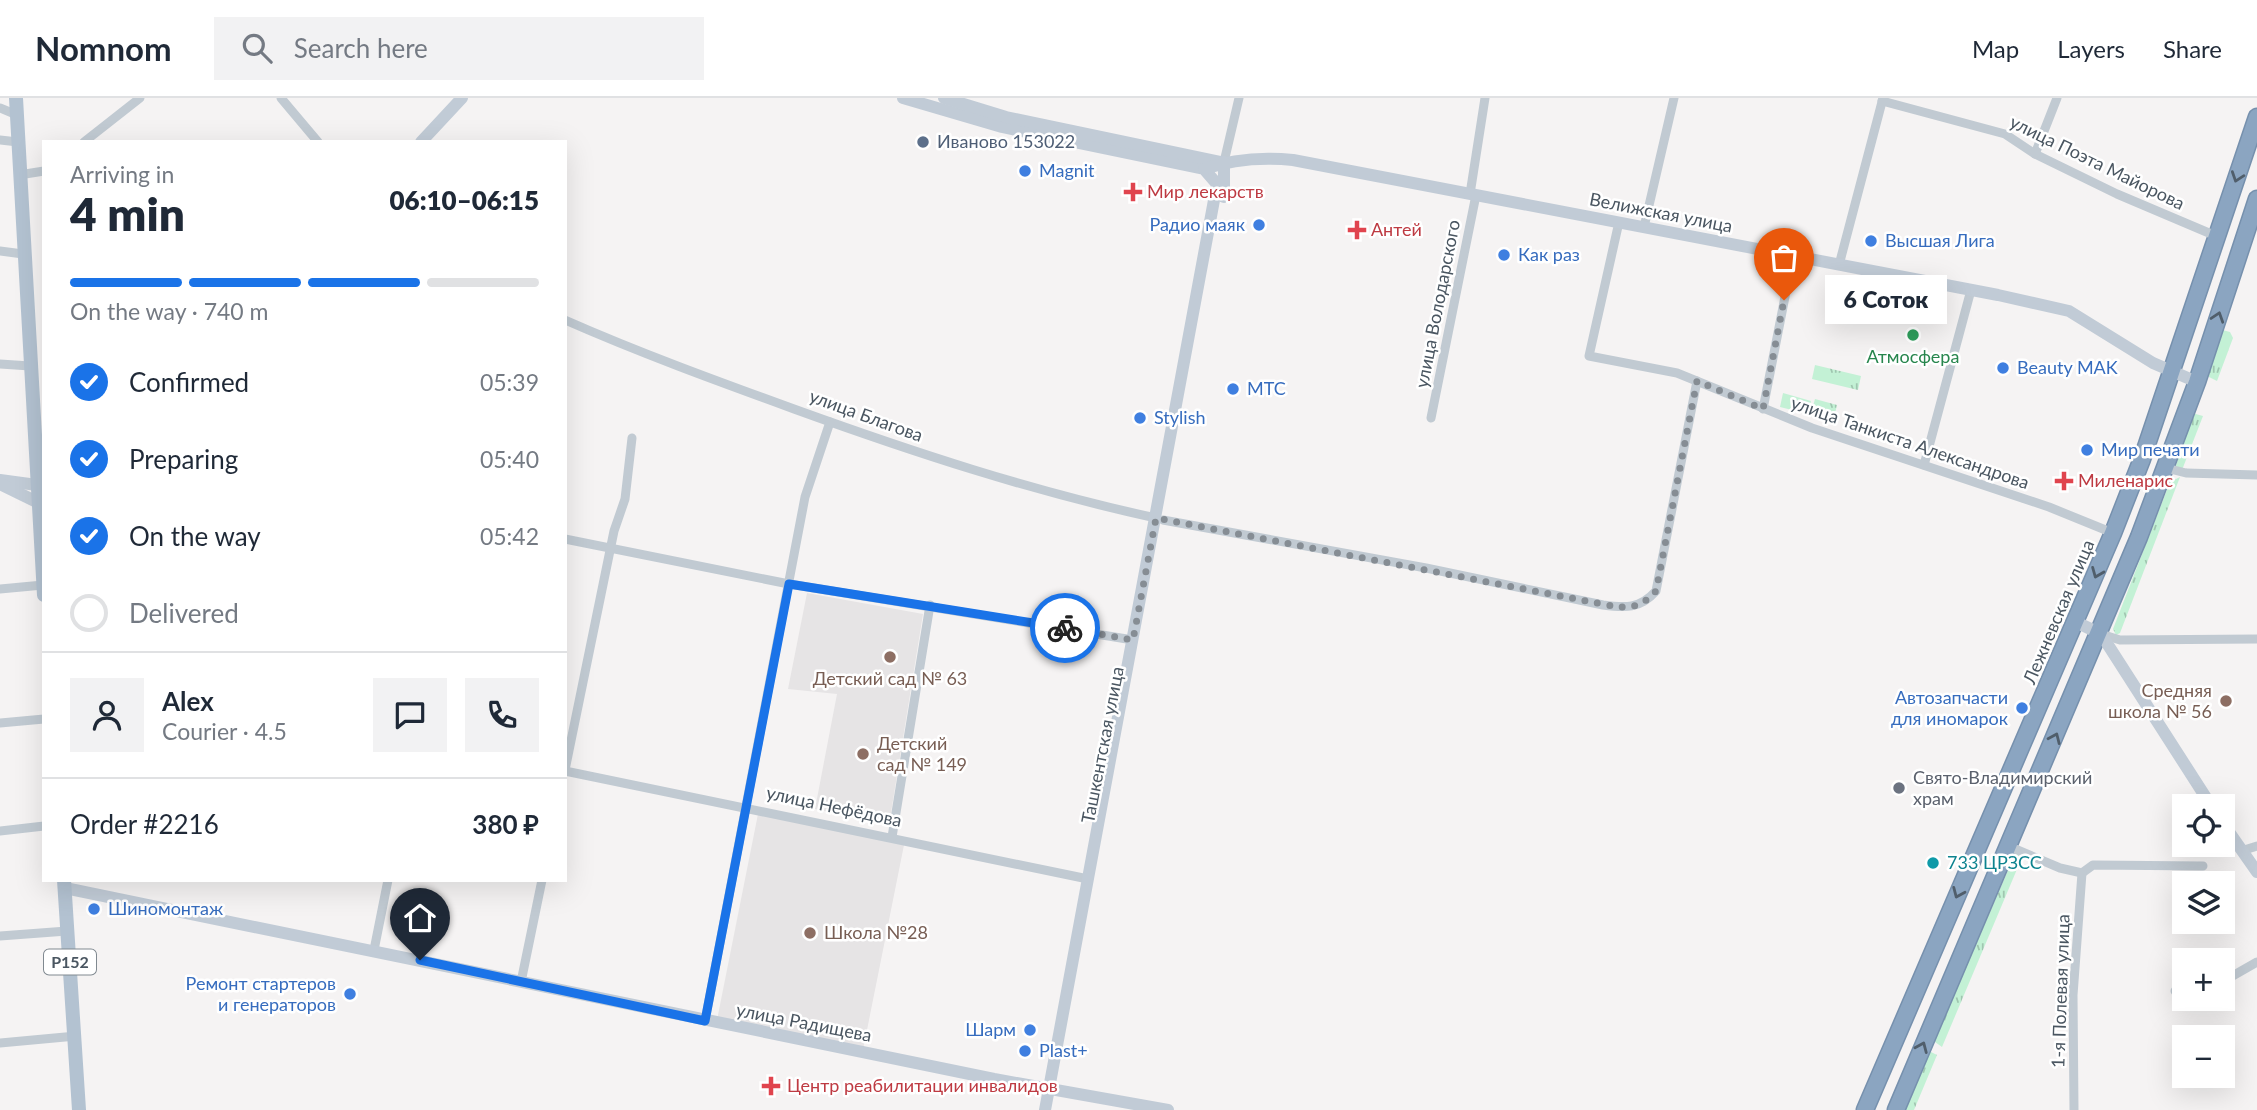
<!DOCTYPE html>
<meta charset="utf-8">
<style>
body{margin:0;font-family:Lato,sans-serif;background:#f2f2f3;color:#1f2937;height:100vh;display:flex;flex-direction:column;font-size:26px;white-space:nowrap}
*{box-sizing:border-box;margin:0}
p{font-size:23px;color:#747a83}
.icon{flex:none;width:38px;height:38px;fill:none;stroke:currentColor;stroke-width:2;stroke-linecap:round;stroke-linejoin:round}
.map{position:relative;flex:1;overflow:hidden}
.side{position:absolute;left:42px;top:42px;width:525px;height:742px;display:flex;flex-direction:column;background:#fff;border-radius:0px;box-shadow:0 7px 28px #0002}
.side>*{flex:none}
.tools{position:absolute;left:2172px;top:696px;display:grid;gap:14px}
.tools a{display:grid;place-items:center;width:63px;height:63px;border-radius:0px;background:#fff;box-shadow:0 7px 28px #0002;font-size:35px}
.pin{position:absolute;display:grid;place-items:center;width:60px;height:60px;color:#fff;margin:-72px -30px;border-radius:50% 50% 50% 0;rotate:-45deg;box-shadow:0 0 7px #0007}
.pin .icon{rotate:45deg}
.courier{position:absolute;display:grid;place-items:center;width:70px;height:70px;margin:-35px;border:5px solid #1a73e8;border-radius:50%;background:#fff;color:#222;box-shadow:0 2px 9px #0007}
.bubble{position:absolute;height:49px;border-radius:0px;background:#fff;box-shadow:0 7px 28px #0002;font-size:23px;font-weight:800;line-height:49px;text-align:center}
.summary em{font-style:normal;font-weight:800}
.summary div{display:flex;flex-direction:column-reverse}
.summary{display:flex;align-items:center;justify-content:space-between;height:119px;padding:0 28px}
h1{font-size:46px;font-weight:800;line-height:52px}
.bar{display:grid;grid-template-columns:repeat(4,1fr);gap:10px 7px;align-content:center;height:84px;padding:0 28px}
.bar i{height:9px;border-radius:5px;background:#e0e1e3}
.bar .active{background:#1a73e8}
.bar p{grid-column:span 4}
.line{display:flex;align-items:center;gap:18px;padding:0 28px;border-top:2px solid #e0e1e3}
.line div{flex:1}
.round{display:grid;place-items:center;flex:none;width:74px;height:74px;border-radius:0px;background:#f2f2f3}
ol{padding:0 28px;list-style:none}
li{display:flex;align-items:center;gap:21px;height:77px}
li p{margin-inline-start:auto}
li .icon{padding:7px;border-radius:50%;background:#1a73e8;color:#fff;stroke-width:4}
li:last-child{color:#747a83}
li i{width:38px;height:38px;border:4px solid #e0e1e3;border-radius:50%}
header{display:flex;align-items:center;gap:42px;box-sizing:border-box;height:98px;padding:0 35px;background:#fff;border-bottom:2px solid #e0e1e3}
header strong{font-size:33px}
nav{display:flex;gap:38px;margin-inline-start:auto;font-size:24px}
.search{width:490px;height:63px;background:#f2f2f3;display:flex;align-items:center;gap:18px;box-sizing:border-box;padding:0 24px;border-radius:0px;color:#747a83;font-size:26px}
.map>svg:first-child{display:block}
</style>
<header>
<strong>Nomnom</strong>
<div class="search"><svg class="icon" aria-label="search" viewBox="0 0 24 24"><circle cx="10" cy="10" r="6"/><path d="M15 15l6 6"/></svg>Search here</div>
<nav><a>Map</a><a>Layers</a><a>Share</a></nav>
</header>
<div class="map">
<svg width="2257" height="1012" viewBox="0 0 2257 1012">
<defs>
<pattern id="grass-tufts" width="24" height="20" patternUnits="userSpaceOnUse" patternTransform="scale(1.75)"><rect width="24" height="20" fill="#c3f1d5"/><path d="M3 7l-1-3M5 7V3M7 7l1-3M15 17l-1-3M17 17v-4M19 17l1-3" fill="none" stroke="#a0c6b0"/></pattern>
</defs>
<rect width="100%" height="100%" fill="#f5f3f3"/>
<g fill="#e6e4e5">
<path d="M 807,495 L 923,516 L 889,727 L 815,711 L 837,596 L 788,591 Z"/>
<path d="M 758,716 L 904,747 L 863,952 L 717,922 Z"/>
</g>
<g fill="url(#grass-tufts)">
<path d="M 2219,231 L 2230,234 L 2233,240 L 2217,283 L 2209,279 L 2207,272 Z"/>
<path d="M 1815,267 L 1861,278 L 1858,292 L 1812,281 Z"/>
<path d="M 1815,301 L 1837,307 L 1833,324 L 1810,318 Z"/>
<path d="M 2192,315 L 2203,318 L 2182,372 L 2175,371 Z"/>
<path d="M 2180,379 L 2120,535 L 2116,537 L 2113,531 L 2170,384 Z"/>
<path d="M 2016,754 L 2023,757 L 1942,949 L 1935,944 L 1935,940 Z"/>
<path d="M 1931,954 L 1937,957 L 1914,1012 L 1903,1012 L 1927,955 Z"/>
</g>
<path fill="#c3f1d5" d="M 1783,295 L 1811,303 L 1808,316 L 1780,309 Z"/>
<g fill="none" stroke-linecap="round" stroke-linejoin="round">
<defs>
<g id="highway">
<path d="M 1865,1012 L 2113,435 L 2142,361 L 2257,19"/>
<path d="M 1896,1012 L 2139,439 L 2197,284 L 2257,101"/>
</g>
</defs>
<use href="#highway" stroke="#7690ad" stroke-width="19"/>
<g stroke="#c1cad2" stroke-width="9">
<path d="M 281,0 L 318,44"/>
<path d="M 1882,3 L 2005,36 L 2035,56 L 2117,96 L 2216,138"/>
<path d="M 0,10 L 17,17"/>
<path d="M 0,42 L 18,44"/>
<path d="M 84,44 L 140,0"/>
<path d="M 2035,56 L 2057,0"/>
<path d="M 1224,64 L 1239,0"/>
<path d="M 19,77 L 44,73"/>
<path d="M 1470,96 L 1485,0"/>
<path d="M 1619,124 L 1589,258 L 1677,275 L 1812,330 L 2049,409 L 2113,435"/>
<path d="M 1644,129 L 1674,0"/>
<path d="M 0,153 L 23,156"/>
<path d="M 1839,167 L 1883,0"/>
<path d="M 565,222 C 640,255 717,283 794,311 C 913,354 1031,393 1156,420"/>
<path d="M 0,266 L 30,268"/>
<path d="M 1763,311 L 1793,158"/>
<path d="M 1431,320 L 1476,97"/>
<path d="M 1924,367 L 1971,192"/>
<path d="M 2166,370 L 2186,375 L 2257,377"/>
<path d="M 1163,422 L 1426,470 L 1603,507 C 1625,510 1640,511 1656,493 L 1697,283"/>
<path d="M 565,441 L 789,486 L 1133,542"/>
<path d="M 0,491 L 43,487"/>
<path d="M 2101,536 L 2120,542 L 2257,541"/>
<path d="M 0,625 L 44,621"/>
<path d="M 565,672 L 614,433 L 625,401 L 632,340"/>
<path d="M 565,673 L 1088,781"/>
<path d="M 0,733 L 44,728"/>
<path d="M 892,739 L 930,507"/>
<path d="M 2008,748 L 2060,770 L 2082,775 L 2093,767 L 2203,768"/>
<path d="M 2241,753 L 2257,748"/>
<path d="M 0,838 L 67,833"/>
<path d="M 374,852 L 388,782"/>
<path d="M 521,884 L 542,782"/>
<path d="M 2222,884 L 2257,864"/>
<path d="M 2175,893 L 2184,893"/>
<path d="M 705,923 L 805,399 L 830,324"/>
<path d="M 0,945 L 76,938"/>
<path d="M 2074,1012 L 2073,897 L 2082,775"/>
</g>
<g stroke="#c1cbd6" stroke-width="12">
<path d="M 903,0 L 1002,29 L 1204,71 L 1217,86 L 1045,1012"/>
<path d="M 944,0 L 1006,19 L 1221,64"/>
<path d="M 421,44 L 462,0"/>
<path d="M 1204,71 C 1233,61 1262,59 1293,62 L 1998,197 L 2069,213 L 2153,265 L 2197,284"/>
<path d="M 1224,99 L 1224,64"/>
<path d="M 0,382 L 44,388"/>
<path d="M 0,386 L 41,406 L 44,404"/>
<path d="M 2076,524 L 2101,536 L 2212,709"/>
<path d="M 2222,724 L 2257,774"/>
<path d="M 65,790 L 994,981 L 1168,1012"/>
</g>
<g stroke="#b3c2d1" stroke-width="14">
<path d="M 16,0 L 44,497"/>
<path d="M 64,782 L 79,1012"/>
</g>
<use href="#highway" stroke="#8ba5c1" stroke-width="16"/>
</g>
<defs><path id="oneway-chevron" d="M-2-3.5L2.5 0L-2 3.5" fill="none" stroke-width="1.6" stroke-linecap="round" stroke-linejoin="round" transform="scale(1.75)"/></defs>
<g stroke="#505e6b">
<use href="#oneway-chevron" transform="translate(2237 79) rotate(109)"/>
<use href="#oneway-chevron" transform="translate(2218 219) rotate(-72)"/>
<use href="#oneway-chevron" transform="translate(2097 475) rotate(112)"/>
<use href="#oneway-chevron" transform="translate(2055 640) rotate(-66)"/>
<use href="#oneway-chevron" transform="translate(1958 795) rotate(113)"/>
<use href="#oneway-chevron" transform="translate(1922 949) rotate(-67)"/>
</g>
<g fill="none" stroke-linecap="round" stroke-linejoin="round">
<path stroke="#868d94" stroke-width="7" stroke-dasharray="0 12.6" d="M 1065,530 L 1133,542 L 1156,420 L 1607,507 C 1628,511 1641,510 1656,493 L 1697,283 L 1763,311 L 1784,202"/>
<path stroke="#1a73e8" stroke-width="9" d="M 420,862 L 705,923 L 789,486 L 1065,530"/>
</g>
<circle fill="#5c6f8a" stroke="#fff" stroke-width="2.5" cx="923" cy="44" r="7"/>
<g fill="#3f7fe0" stroke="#fff" stroke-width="2.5">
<circle cx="1025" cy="73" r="7"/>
<circle cx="1259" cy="127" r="7"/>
<circle cx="1871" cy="143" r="7"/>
<circle cx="1504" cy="157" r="7"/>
<circle cx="2003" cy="270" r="7"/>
<circle cx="1233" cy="291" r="7"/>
<circle cx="1140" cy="320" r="7"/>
<circle cx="2087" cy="352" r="7"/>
<circle cx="2022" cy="610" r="7"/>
<circle cx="94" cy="811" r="7"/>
<circle cx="350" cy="896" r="7"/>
<circle cx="1030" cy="932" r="7"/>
<circle cx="1025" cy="953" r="7"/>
</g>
<g fill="#e0444e" stroke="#fff" stroke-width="2.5">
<path d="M1129.5 83.5h7v7h7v7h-7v7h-7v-7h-7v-7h7z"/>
<path d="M1353.5 121.5h7v7h7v7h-7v7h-7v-7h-7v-7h7z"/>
<path d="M2060.5 372.5h7v7h7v7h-7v7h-7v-7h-7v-7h7z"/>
<path d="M767.5 977.5h7v7h7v7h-7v7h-7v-7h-7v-7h7z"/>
</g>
<circle fill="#2e9e5b" stroke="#fff" stroke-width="2.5" cx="1913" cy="237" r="7"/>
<g fill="#8d6e63" stroke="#fff" stroke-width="2.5">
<circle cx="890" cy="559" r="7"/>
<circle cx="2226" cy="603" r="7"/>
<circle cx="863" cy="656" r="7"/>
<circle cx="810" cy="835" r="7"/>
</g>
<circle fill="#6b7280" stroke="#fff" stroke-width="2.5" cx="1899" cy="690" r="7"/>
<circle fill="#0f9aa8" stroke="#fff" stroke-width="2.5" cx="1933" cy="765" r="7"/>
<g text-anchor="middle" stroke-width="5" stroke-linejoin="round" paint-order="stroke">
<rect fill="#fff" stroke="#808990" stroke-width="2" x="44" y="851.5" width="52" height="25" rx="5"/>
<g font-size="16" font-weight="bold" fill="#4a5661">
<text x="70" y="870">Р152</text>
</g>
<g font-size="18" fill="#4e5e75" stroke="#fff" text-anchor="start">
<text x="937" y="50">Иваново 153022</text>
</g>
<g font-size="18" fill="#4a5661" stroke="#fff">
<text transform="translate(2097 65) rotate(26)" y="6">улица Поэта Майорова</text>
<text transform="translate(1661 115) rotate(11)" y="6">Велижская улица</text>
<text transform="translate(1438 206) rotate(-79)" y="6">улица Володарского</text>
<text transform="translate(866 318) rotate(20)" y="6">улица Благова</text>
<text transform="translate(1910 345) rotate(19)" y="6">улица Танкиста Александрова</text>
<text transform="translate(2059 514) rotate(-67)" y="6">Лежневская улица</text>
<text transform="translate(1103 647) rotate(-79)" y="6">Ташкентская улица</text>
<text transform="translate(834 709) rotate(12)" y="6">улица Нефёдова</text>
<text transform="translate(2061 893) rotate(-88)" y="6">1-я Полевая улица</text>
<text transform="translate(804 925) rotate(11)" y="6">улица Радищева</text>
</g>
<g font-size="18" fill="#366cbe" stroke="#fff" text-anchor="start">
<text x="1039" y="79">Magnit</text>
<text x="1245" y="133" text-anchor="end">Радио маяк</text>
<text x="1885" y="149">Высшая Лига</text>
<text x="1518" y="163">Как раз</text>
<text x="2017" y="276">Beauty MAK</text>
<text x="1247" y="297">МТС</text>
<text x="1154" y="326">Stylish</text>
<text x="2101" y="358">Мир печати</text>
<text x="2008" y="606" text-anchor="end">Автозапчасти<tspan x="2008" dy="21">для иномарок</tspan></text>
<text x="108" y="817">Шиномонтаж</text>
<text x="336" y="892" text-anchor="end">Ремонт стартеров<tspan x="336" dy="21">и генераторов</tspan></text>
<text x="1016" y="938" text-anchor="end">Шарм</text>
<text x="1039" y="959">Plast+</text>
</g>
<g font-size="18" fill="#be3a42" stroke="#fff" text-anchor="start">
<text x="1147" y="100">Мир лекарств</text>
<text x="1371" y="138">Антей</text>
<text x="2078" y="389">Миленарис</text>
<text x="787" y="994">Центр реабилитации инвалидов</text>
</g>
<g font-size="18" fill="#27864d" stroke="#fff">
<text x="1913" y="265">Атмосфера</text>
</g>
<g font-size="18" fill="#785e54" stroke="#fff" text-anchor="start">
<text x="890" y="587" text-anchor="middle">Детский сад № 63</text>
<text x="2212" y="599" text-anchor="end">Средняя<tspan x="2212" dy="21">школа № 56</tspan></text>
<text x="877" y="652">Детский<tspan x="877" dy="21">сад № 149</tspan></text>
<text x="824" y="841">Школа №28</text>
</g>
<g font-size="18" fill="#5b616d" stroke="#fff" text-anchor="start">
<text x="1913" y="686">Свято-Владимирский<tspan x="1913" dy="21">храм</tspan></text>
</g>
<g font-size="18" fill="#0d838f" stroke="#fff" text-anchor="start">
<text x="1947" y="771">733 ЦРЗСС</text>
</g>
</g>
</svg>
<div class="tools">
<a><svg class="icon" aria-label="locate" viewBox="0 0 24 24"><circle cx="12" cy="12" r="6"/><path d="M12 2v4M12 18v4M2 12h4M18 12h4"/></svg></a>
<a><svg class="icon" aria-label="layers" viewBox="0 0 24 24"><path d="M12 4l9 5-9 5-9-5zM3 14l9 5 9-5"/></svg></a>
<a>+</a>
<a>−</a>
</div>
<div class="pin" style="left:1784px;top:202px;background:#ea580c"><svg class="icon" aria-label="bag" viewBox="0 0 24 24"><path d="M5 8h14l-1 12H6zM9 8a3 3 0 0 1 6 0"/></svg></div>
<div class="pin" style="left:420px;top:862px;background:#1f2937"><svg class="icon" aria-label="home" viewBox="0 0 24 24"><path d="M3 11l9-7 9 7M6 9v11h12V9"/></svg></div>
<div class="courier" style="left:1065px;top:530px"><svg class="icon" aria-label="bike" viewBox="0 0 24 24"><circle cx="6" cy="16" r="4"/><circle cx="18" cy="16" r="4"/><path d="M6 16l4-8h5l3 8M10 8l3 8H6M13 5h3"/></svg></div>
<div class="bubble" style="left:1825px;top:177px;width:122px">6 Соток</div>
<section class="side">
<div class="summary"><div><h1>4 min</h1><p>Arriving in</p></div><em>06:10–06:15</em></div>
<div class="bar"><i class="active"></i><i class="active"></i><i class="active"></i><i></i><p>On the way · 740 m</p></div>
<ol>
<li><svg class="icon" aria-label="check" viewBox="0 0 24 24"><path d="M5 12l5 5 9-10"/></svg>Confirmed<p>05:39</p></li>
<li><svg class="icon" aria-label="check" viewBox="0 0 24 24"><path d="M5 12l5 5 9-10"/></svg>Preparing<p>05:40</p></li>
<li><svg class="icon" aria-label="check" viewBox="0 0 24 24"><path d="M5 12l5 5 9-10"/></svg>On the way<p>05:42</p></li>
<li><i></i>Delivered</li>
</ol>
<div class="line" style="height:126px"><a class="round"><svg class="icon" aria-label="person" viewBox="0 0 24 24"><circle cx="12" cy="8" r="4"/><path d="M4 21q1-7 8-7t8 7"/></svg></a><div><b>Alex</b><p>Courier · 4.5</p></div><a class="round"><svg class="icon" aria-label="chat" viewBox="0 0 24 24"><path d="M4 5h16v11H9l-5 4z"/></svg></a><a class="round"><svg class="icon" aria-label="phone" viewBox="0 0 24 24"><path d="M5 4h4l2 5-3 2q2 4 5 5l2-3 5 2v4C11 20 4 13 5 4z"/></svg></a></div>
<div class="line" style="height:91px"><div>Order #2216</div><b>380 ₽</b></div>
</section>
</div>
